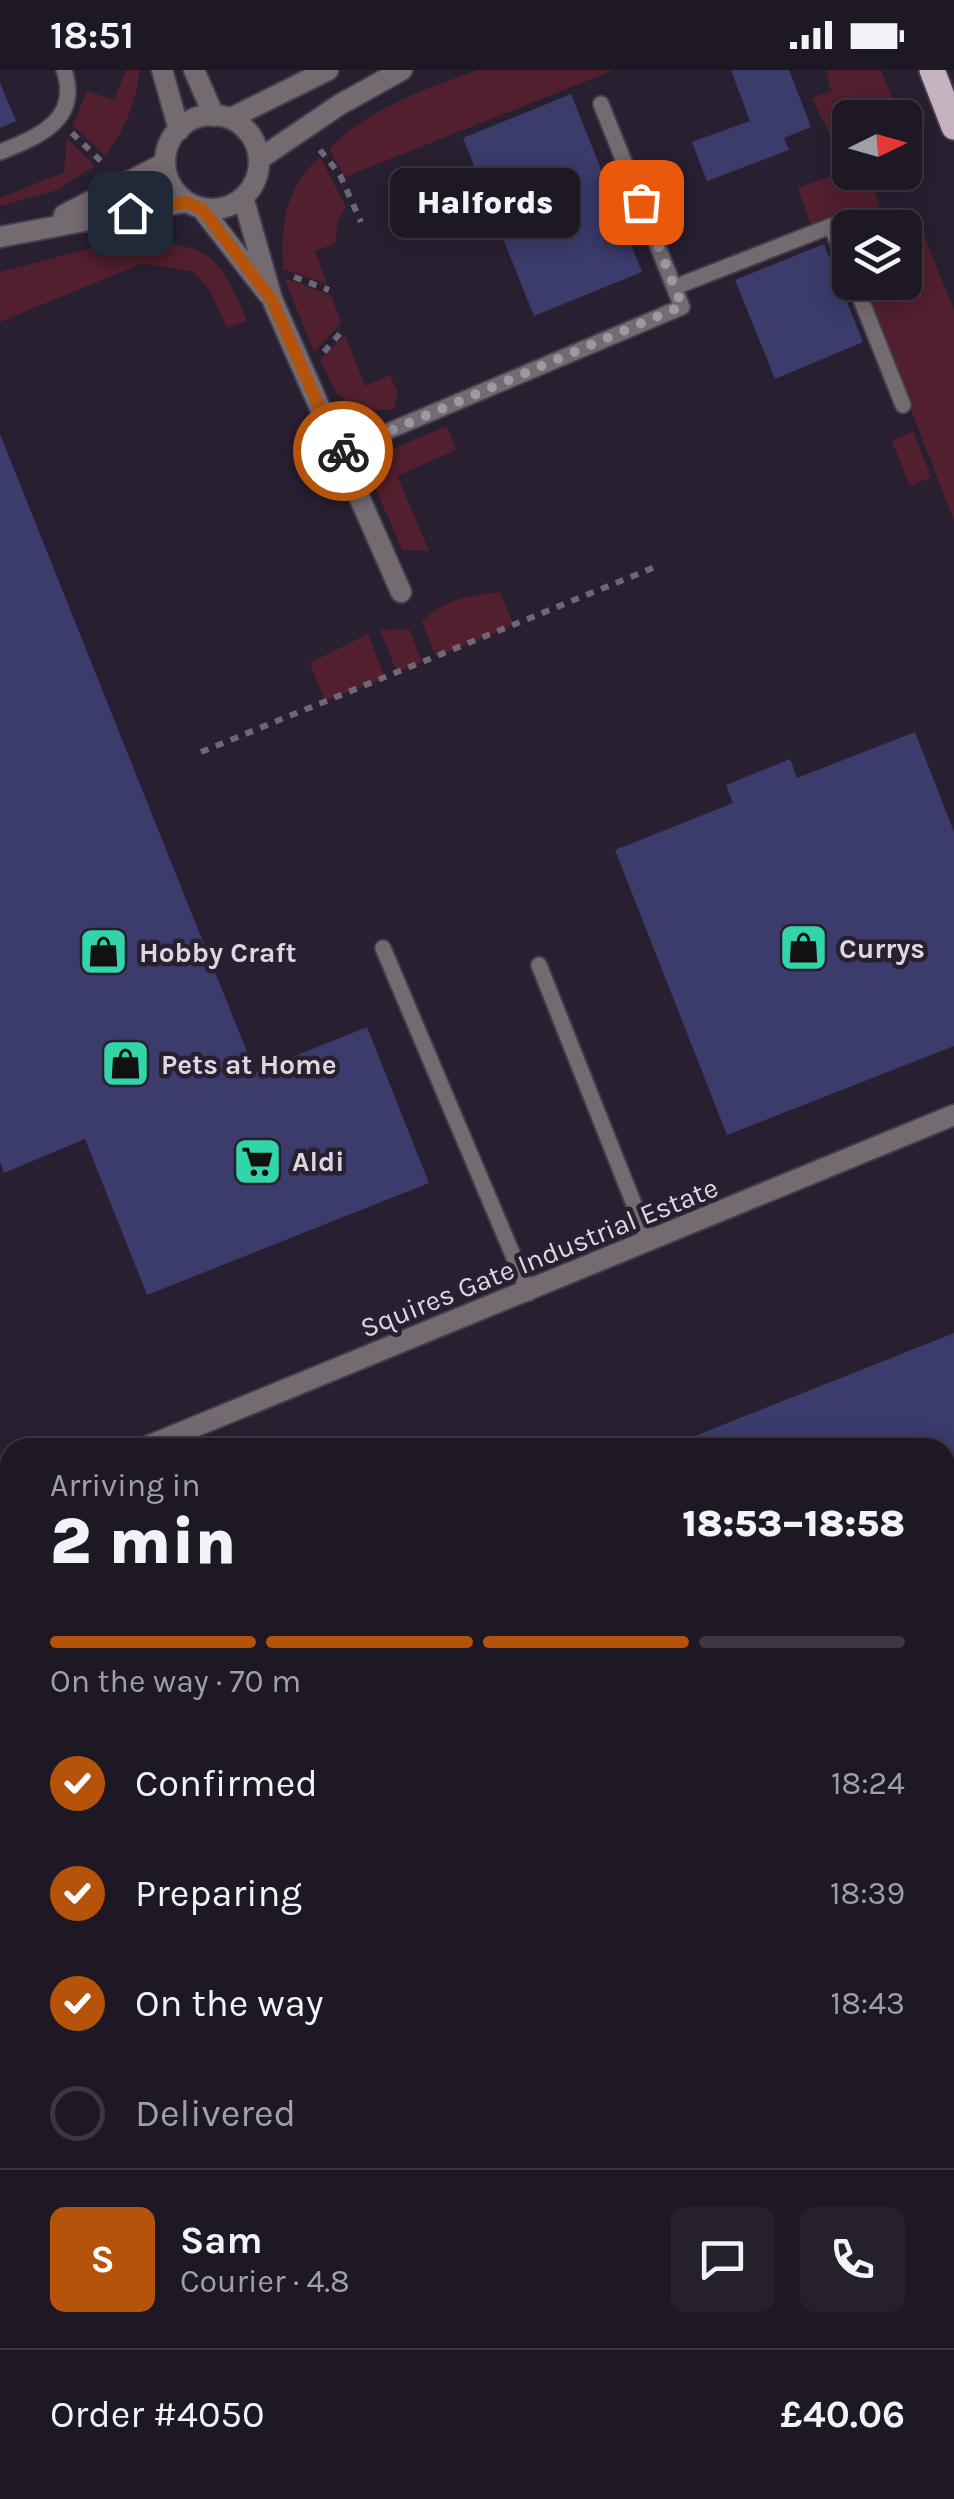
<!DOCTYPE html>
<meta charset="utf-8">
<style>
body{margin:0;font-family:Karla,sans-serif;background:#26202c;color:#f1f3f6;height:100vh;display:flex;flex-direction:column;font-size:38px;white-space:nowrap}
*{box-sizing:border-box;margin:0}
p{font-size:32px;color:#a19fa6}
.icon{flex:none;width:55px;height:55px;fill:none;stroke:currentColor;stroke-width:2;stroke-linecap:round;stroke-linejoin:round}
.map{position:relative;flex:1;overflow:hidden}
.side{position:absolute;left:0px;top:1368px;width:955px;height:1062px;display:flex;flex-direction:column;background:#1e1724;border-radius:30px 30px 0 0;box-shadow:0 5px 25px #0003,0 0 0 2px #3c3641}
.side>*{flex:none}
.needle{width:65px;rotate:85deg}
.buttons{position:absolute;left:832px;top:30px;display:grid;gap:20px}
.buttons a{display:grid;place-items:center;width:90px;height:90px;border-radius:15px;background:#1e1724;box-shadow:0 5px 25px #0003,0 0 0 2px #3c3641;font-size:50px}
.pin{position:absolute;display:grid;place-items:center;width:85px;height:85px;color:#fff;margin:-42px;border-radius:20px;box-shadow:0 5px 15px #0006}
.courier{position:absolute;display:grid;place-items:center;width:100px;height:100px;margin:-50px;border:8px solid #b45309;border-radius:50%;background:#fff;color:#222;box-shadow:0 2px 12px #0007}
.bubble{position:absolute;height:70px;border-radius:15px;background:#1e1724;box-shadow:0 5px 25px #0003,0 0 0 2px #3c3641;font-size:32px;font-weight:800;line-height:70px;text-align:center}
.head em{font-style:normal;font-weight:800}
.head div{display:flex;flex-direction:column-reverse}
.head{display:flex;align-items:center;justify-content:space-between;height:170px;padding:0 50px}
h1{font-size:65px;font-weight:800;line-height:75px}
.bar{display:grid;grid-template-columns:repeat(4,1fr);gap:15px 10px;align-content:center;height:120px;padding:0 50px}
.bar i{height:12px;border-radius:8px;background:#3c3641}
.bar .on{background:#b45309}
.bar p{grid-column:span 4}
.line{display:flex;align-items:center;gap:25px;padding:0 50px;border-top:2px solid #3c3641}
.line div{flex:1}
.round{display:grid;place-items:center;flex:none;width:105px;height:105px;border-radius:15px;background:#26202c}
ol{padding:0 50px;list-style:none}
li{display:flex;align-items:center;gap:30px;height:110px}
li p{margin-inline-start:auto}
li .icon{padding:10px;border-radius:50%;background:#b45309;color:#fff;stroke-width:4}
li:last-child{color:#a19fa6}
li i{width:55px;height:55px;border:5px solid #3c3641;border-radius:50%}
.status{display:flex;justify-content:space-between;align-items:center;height:70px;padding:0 50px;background:#1e1724;direction:ltr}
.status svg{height:28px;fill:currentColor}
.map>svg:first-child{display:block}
</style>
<div class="status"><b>18:51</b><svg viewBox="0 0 49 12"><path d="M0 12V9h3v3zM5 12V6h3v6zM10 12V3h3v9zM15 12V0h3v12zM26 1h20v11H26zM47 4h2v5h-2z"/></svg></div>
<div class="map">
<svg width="954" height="2429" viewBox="0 0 954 2429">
<rect width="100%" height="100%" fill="#281f30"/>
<g fill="#521f2e">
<path d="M 126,0 L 139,0 C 138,30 123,62 105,86 L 73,55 L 87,21 L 114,30 Z"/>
<path d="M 478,0 L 614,0 L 345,107 L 329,79 C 371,37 423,20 478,0 Z"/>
<path d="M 826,0 L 881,0 L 900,47 L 850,48 L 850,102 L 870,103 L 881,142 L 914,141 L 954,240 L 954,451 L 862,213 L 905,212 L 905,158 L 850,158 L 850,182 L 837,145 L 811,155 L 798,118 L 847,100 L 812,28 L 831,21 Z"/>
<path d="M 67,68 L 95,96 L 57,120 L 0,136 L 0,128 L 64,102 Z"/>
<path d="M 320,87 L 346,137 L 338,150 L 335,173 L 315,181 L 327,214 L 283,199 C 281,153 285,119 320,87 Z"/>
<path d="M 107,174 C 194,174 212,164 247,251 L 227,258 L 209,219 L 194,202 L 143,193 L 0,252 L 0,202 Z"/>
<path d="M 284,208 L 331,225 L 341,253 L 314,282 Z"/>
<path d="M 345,265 L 365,316 L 390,305 L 398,324 L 393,340 L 361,340 L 337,324 L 320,290 Z"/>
<path d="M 447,356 L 456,380 L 397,406 L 429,481 L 402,480 L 364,391 Z"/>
<path d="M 913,361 L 931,407 L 910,416 L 892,371 Z"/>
<path d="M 500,522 L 514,555 L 436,587 L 422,552 C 445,528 468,526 500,522 Z"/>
<path d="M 409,559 L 422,592 L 397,602 L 380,560 Z"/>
<path d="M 368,564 L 385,608 L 325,631 L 310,593 Z"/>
</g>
<g fill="#3b3b6c">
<path d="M 731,0 L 789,0 L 811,57 L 784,68 L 789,80 L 707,111 L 692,72 L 750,51 Z"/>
<path d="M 0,13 L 16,51 L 0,58 Z"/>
<path d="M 571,24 L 642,202 L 534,246 L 463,68 Z"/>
<path d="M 824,174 L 863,272 L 775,309 L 735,210 Z"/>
<path d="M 0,364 L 255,1002 L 367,957 L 429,1113 L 147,1225 L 85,1069 L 4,1103 L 0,1092 Z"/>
<path d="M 915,662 L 954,762 L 954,976 L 727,1065 L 615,780 L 733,733 L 726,715 L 790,689 L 797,708 Z"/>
<path d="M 954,1263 L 954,2429 L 0,2429 L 0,1643 L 10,1639 L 10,2420 L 945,2420 L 945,1378 L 667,1377 Z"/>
</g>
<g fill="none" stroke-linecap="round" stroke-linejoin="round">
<defs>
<g id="lane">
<path d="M 0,82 C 38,67 81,50 64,0"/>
<path d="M 854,212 L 903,335"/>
<path d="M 675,217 L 831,156 L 850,203"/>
<path d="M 339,382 L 682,237 L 601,34"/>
<path d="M 383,878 L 529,1223"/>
<path d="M 539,895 L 649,1172"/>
</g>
<g id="street">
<path d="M 162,0 L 179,60"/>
<path d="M 194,0 L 214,46"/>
<circle cx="212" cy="92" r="47"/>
<path d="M 231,48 L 328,0"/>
<path d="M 261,88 L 339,35 L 402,0"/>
<path d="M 243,127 L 272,229 L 401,522"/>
<path d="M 202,139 L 268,224"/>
<path d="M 64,145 L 163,94"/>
<path d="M 0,167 L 186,132"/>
<path d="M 143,1378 L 954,1045"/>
<path d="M 0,1435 L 10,1431"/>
</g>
<path id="primary" d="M 932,0 L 954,57"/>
</defs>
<use href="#lane" stroke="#453c4c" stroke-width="19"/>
<use href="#street" stroke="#453c4c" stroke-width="24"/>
<use href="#primary" stroke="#453c4c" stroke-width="29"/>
<g stroke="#6f6776" stroke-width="6" stroke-dasharray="8 8" stroke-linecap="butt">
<path d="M 72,63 L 106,96"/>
<path d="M 320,80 L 340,105 L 361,152"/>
<path d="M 294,207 L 329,220"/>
<path d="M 324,282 L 343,260"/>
<path d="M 201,682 L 660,495"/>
</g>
<use href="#lane" stroke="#746b71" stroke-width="15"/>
<use href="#street" stroke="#746b71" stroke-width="20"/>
<use href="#primary" stroke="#c6b3c0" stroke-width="25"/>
</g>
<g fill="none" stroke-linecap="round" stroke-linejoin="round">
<path stroke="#9e97a4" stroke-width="10" stroke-dasharray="0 18" d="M 343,381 L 682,236 L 641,132"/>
<path stroke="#b45309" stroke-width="12" d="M 130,143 L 186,132 L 202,139 L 272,230 L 339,382 L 343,381"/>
</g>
<defs>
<symbol id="shop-square" viewBox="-11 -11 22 22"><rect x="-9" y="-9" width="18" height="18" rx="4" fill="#32d4a9" stroke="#281f30"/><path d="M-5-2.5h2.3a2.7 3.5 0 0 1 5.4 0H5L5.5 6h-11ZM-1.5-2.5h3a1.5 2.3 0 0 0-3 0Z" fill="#111"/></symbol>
<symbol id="supermarket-square" viewBox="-11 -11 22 22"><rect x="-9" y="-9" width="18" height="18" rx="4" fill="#32d4a9" stroke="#281f30"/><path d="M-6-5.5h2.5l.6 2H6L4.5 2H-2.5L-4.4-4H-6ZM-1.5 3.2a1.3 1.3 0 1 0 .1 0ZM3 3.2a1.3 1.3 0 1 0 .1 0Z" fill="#111"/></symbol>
</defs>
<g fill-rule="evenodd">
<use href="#shop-square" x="776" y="850" width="55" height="55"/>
<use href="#shop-square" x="76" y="854" width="55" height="55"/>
<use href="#shop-square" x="98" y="966" width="55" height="55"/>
<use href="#supermarket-square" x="230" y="1064" width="55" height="55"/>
</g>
<g text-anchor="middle" stroke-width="9" stroke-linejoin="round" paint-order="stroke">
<g font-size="28" font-weight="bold" fill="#ddd7e2" stroke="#281f30" text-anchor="start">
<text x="839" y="888">Currys</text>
<text x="139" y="892">Hobby Craft</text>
<text x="161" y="1004">Pets at Home</text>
<text x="292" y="1101">Aldi</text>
</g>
<g font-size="28" fill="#ddd7e2" stroke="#281f30">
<text transform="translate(539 1187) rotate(-22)" y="10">Squires Gate Industrial Estate</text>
</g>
</g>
</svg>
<div class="buttons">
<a><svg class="needle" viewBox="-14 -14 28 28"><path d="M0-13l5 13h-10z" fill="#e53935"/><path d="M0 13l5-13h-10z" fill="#a19fa6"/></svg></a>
<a><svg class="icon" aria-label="layers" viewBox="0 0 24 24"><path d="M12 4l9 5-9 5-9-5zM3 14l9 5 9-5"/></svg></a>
</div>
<div class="pin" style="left:641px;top:132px;background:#ea580c"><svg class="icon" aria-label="bag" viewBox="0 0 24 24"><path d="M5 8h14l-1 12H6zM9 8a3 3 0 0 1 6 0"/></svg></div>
<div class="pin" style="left:130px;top:143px;background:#1f2937"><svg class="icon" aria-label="home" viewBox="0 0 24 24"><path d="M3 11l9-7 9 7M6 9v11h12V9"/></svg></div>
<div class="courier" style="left:343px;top:381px"><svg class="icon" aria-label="bike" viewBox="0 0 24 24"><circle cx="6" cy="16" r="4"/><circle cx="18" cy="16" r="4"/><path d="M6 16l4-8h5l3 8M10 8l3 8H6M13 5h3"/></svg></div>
<div class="bubble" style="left:390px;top:98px;width:190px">Halfords</div>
<section class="side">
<div class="head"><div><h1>2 min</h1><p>Arriving in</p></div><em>18:53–18:58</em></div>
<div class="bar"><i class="on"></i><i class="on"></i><i class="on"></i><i></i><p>On the way · 70 m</p></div>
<ol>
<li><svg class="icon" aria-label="check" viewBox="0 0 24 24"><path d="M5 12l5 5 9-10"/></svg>Confirmed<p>18:24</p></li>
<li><svg class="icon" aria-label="check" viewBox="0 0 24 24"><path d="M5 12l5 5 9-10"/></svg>Preparing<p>18:39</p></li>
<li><svg class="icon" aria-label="check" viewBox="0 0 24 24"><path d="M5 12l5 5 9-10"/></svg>On the way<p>18:43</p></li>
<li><i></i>Delivered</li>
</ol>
<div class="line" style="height:180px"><b class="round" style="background:#b45309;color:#fff">S</b><div><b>Sam</b><p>Courier · 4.8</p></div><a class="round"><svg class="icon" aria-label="chat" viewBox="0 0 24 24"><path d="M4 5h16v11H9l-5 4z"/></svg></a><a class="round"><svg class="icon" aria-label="phone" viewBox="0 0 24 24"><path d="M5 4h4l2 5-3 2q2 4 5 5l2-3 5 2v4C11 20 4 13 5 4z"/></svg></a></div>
<div class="line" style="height:130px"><div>Order #4050</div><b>£40.06</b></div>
</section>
</div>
